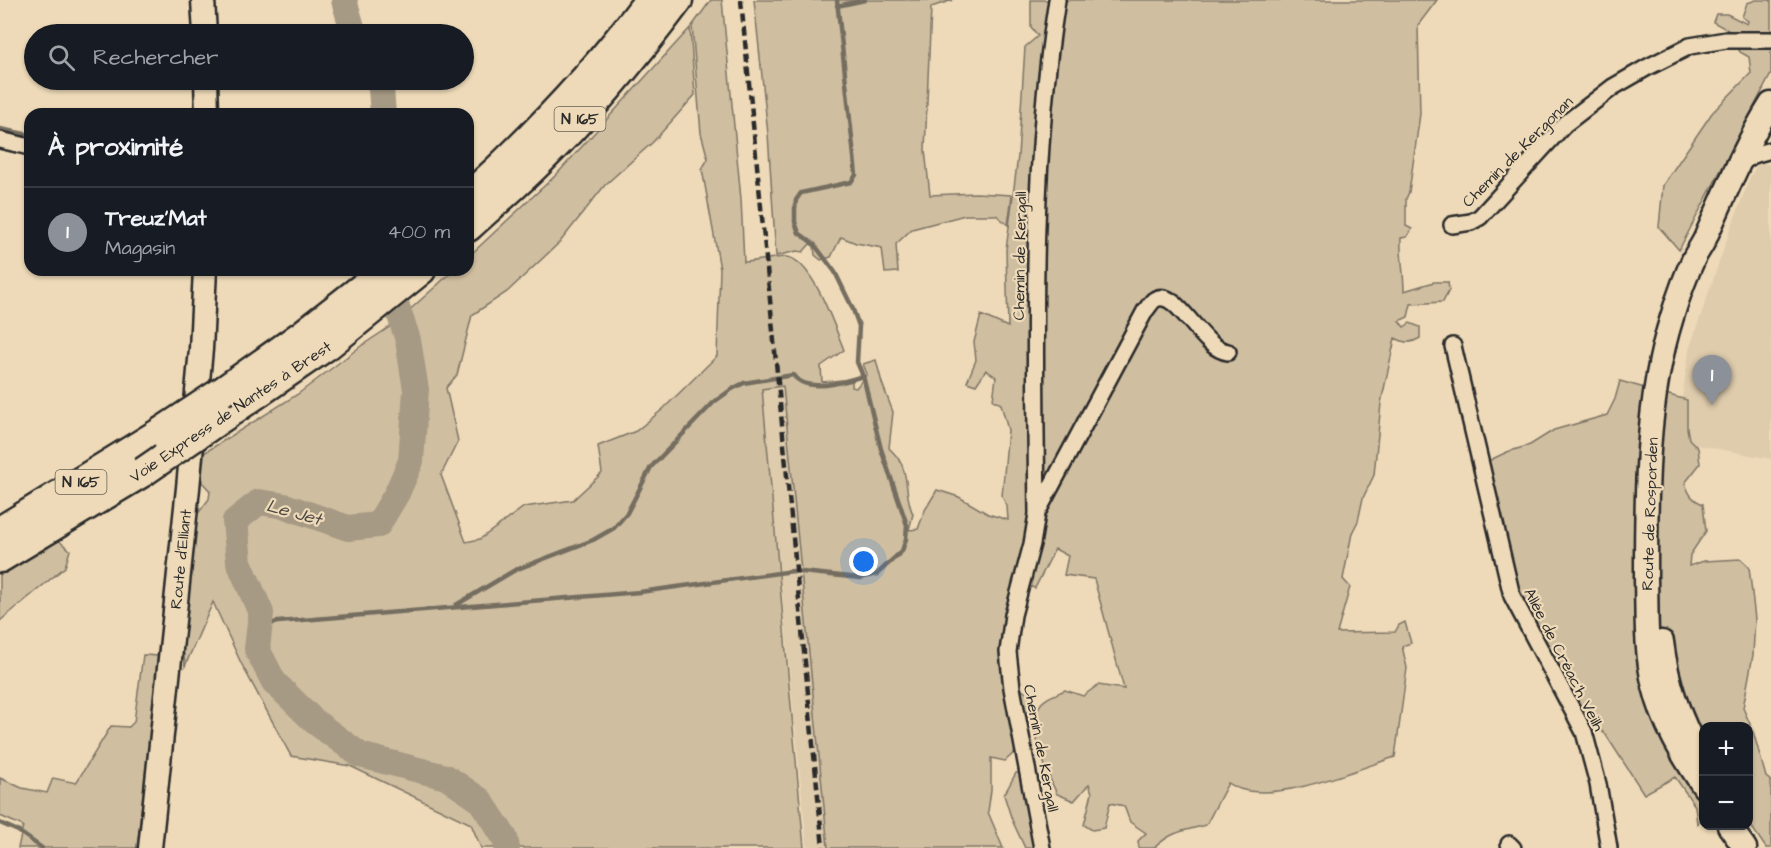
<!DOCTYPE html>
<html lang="fr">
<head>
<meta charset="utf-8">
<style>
  :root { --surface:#171b24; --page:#242831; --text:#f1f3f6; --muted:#9ea1a6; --line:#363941; --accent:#8c9099 }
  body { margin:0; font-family:"Architects Daughter",sans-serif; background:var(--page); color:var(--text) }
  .controls { position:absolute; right:18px; bottom:18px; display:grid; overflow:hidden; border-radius:12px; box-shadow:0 2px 4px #0004 }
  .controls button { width:54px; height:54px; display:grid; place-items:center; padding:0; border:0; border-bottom:2px solid var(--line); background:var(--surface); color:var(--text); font:30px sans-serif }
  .you { position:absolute; left:864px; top:562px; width:21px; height:21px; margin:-15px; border:4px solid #fff; border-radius:50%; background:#1a73e8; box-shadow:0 0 0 9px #1a73e833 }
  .badge { display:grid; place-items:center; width:39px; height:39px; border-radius:50%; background:var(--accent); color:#fff; font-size:20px; font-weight:700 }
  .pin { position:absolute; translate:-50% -50px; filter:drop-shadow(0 2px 3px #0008) }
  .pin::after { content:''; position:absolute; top:32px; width:21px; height:18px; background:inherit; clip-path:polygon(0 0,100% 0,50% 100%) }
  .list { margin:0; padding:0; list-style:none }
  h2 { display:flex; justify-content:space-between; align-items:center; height:78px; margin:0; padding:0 24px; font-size:26px }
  h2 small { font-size:20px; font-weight:400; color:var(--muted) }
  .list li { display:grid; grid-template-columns:39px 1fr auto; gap:18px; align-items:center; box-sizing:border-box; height:90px; padding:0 24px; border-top:2px solid var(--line) }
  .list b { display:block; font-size:22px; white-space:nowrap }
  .list p { margin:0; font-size:20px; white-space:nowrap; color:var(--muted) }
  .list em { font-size:20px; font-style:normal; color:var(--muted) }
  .icon { flex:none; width:33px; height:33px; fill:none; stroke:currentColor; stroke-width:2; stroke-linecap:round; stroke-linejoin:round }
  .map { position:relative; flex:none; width:1771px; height:848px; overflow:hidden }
  .search { position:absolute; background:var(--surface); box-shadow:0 2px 4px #0004; left:24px; top:24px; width:450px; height:66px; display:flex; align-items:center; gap:15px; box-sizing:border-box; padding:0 21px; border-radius:33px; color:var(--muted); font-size:22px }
  .panel { position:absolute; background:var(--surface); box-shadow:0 2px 4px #0004; left:24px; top:108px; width:450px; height:168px; border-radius:18px }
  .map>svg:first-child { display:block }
  .built { fill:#dfccad }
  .green { fill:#cfbea0; stroke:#7d7466; stroke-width:1.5 }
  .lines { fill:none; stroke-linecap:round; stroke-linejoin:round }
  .stream { stroke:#756e60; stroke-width:4.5 }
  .river { stroke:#a79a84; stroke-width:26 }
  .street-casing { stroke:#2b2b2b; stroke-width:20 }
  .secondary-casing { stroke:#2b2b2b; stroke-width:27 }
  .highway-casing { stroke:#2b2b2b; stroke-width:33 }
  .street { stroke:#eedab8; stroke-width:15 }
  .secondary { stroke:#eedab8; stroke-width:22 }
  .highway { stroke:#eedab8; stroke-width:28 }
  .rail { stroke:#2b2b2b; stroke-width:4.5; stroke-dasharray:9 4.5; stroke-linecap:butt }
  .highway-bridge-casing { stroke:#2b2b2b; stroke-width:33; stroke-linecap:butt }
  .highway-bridge { stroke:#eedab8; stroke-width:28 }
  .labels { text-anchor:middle; stroke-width:4.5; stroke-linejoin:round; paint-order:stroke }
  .shield { fill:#eedab8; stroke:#666055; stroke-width:1.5 }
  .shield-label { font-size:15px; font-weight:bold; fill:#2b2b2b }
  .street-label { font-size:16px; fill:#2b2b2b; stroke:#eedab8 }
  .water-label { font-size:18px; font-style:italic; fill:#4a4741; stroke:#eedab8 }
</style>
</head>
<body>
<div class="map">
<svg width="1771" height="848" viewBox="0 0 1771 848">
  <rect width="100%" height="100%" fill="#eedab8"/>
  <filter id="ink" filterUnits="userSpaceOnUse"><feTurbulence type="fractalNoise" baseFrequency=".0167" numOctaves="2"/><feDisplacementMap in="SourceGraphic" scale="12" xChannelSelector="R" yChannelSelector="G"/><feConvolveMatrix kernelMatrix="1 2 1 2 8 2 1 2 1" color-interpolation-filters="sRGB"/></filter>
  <g filter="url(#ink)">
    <path class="built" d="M 1759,162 L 1771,165 L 1771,459 L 1676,441 L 1689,350 L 1727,239 L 1750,177 Z
      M 783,386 L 828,848 L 807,848 L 762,389 Z"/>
    <path class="green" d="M 711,0 L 722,0 L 741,199 L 744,262 C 757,262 772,257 786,257 C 812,258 835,328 844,350 L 821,366 L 822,382 L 852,379 L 852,387 L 856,388 L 867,374 L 863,364 L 876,360 L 882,383 L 893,412 L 889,448 C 893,452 898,457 901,463 C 909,479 905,498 913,514 L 909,530 L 918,529 L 925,510 L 937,490 L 959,497 L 988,514 L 1008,520 L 1007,506 L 1002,496 L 1008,430 L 1001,404 L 993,400 L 996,377 L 986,370 L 976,385 L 967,382 L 976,360 L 974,342 L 981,315 L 1008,327 L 1006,250 L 1018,156 L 1025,47 L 1038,36 L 1031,27 L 1031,0 L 1437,0 L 1418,25 L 1420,114 L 1409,192 L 1406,199 L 1406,226 L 1412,229 L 1407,237 L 1401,238 C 1400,257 1404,273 1404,291 L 1434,282 L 1448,282 L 1449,290 L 1443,302 L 1411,304 L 1408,317 L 1399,321 L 1404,327 L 1410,323 L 1420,327 L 1420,338 C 1410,344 1405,343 1395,338 L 1381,403 L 1374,475 L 1363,498 L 1358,521 L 1352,533 L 1343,579 L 1350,587 L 1337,633 L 1395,632 L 1399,625 L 1405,622 L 1411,643 L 1402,646 L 1407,668 L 1395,757 C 1355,770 1280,802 1240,789 C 1236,788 1232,785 1228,783 L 1206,825 C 1183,831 1172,831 1154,848 L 1139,848 L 1138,841 L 1146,833 L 1130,822 L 1124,806 L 1110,803 L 1104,828 L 1092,830 L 1084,825 L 1092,793 L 1089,784 L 1074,801 L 1057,794 C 1046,772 1039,750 1033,726 C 1038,719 1036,714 1039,707 C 1043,698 1057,694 1065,690 L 1083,696 L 1098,685 L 1124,689 L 1094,579 L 1064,575 L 1068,556 L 1055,549 L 1035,588 L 1017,583 L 1010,681 L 1033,698 L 1034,708 L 1015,752 L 1005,761 L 991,758 L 991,790 L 988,812 L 1003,848 L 828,848 L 783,386 L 762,389 L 804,848 L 481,848 L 471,824 L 350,766 L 291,756 L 241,663 L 213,602 L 185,666 L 181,626 L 196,516 L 209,499 L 210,491 L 196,475 L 204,453 L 298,394 L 361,346 L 394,324 L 454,270 L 468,270 L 468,257 L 556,175 L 690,28 L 695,95 L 653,142 L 605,185 L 560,242 L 507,292 L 472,315 L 457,375 L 446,388 L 458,441 L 441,475 L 466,542 L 480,539 L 524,507 L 573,500 L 602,473 L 598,446 L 636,431 L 663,409 L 717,356 L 720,269 L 702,169 L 708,159 L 701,133 L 692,26 Z
      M 754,0 L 953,0 L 931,7 L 925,150 L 930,195 L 976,193 L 1012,195 L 1008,225 L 996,215 L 965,215 L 912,229 L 896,244 L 898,272 L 885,273 L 882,248 L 856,243 L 841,237 L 831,257 L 821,260 L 815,255 L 814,246 L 810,244 L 803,252 L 797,251 L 776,256 L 768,134 Z
      M 1756,0 L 1771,0 L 1771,74 L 1679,250 L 1659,227 L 1663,185 L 1712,113 L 1751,73 L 1749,57 L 1740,52 L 1728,30 L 1713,22 L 1716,14 L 1727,14 L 1747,24 L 1748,21 L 1742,17 L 1747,3 Z
      M 1620,381 L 1687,400 L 1687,428 L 1689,439 L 1698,448 L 1700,464 L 1685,483 C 1689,494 1691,499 1703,504 L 1706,531 L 1690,555 L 1689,566 L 1704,561 L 1741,559 L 1749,567 L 1755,619 L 1753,655 L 1743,708 L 1753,731 L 1766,777 L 1771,781 L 1771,848 L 1766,848 L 1749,823 L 1748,726 L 1704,726 L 1703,817 L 1697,824 L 1695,806 L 1675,777 L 1644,794 L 1606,735 L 1586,717 L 1519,597 L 1486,462 L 1507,452 L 1530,445 L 1554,430 L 1607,415 L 1615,399 Z
      M 58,540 L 70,550 L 65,567 L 0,621 L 0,573 Z
      M 143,655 L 159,656 L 137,848 L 18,848 L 23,826 L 0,816 L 0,778 L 22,788 L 47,793 L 53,778 L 76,783 L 111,726 L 129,727 L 134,722 Z
      M 1016,773 L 1024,773 L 1036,848 L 1025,848 L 1012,820 L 1004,795 Z"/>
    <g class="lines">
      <path class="stream" d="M 837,6 L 865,0
        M 0,129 L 30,135
        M 456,605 L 515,570 L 593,540 L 614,528 L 627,513 L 651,467 L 714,402 L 732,389 L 744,383 L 793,375 C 807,394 844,382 863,376
        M 259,626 L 278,622 L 640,592 L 793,571 L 860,578 L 877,574 L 902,551 L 906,539 L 907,525 L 881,449 L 863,376 L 857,362 L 859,326 L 852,307 L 835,272 L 814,244 L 799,233 L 795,222 L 795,209 L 796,200 L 801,193 L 851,182 L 856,175 L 837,0
        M 0,823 L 18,831 L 42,848"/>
      <path class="river" d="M 344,0 L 354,34
        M 378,80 L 381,89 L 383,114
        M 387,276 L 408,340 L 416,390 L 411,461 L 397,493 L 378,525 L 348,528 L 285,506 L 259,502 L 235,521 L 239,562 L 261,613 L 257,649 L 274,682 L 314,721 L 360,755 L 446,777 L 480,800 L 505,838 L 507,848"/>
      <g class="street-casing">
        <path id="street" d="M 0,140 L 30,147
          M 1740,164 L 1753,155 L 1771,150
          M 1452,225 L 1471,222 L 1480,217 L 1565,124 L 1613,87 L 1646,68 L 1690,46 L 1726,40 L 1771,40
          M 1453,346 L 1512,596 L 1584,732 L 1598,784 L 1609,848
          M 1038,511 L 1145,311 C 1148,308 1151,302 1154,300 C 1177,285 1200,349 1228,352
          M 1509,844 L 1513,848
          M 1042,848 L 1012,688 L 1008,652 L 1013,615 L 1032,544 L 1037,514 C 1035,342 1030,170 1057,0"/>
      </g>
      <g class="secondary-casing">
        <path id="secondary" d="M 203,0 L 205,34
          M 206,80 L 207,114
          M 1662,642 C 1667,683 1680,721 1701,757
          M 1704,787 C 1682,755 1663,724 1654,686 C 1645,651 1647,614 1646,578 C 1646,494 1646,399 1672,317 C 1678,297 1685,277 1694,258 C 1698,250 1704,243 1707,234 C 1727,190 1745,145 1771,104
          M 1729,826 L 1745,848
          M 150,848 L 188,488 L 201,349 L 205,270"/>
      </g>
      <g class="highway-casing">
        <path id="highway" d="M 468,197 C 534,137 596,72 649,0
          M 468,227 C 492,205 517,184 540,161 C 590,112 636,56 678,0
          M 226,389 L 302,335 L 385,270
          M 223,417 L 328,345 L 421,270
          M 0,531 L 161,432
          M 0,558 L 143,472"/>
      </g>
      <use href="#street" class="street"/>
      <use href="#secondary" class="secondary"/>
      <use href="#highway" class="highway"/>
      <path class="rail" d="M 741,0 L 823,848"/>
      <g class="highway-bridge-casing">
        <path id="highway-bridge" d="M 161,432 L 226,389
          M 143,472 L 223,417"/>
      </g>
      <use href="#highway-bridge" class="highway-bridge"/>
    </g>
  </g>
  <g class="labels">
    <g class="shield">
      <rect x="554.5" y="107" width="51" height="24" rx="4.5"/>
      <rect x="55.5" y="470" width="51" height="24" rx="4.5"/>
    </g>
    <g class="shield-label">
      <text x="580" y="124">N 165</text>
      <text x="81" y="487">N 165</text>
    </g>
    <g class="street-label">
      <text transform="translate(1517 151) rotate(-45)" y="6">Chemin de Kergonan</text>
      <text transform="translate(1019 256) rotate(-89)" y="6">Chemin de Kergall</text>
      <text transform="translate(230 411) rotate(-34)" y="6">Voie Express de Nantes à Brest</text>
      <text transform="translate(1649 514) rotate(-88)" y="6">Route de Rosporden</text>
      <text transform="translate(180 559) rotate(-84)" y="6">Route d'Elliant</text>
      <text transform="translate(1565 659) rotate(63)" y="6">Allée de Créac'h Veilh</text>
      <text transform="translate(1042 748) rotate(79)" y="6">Chemin de Kergall</text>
    </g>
    <g class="water-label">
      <text transform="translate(294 512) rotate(15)" y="6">Le Jet</text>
    </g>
  </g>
</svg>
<div class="controls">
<button>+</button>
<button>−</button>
</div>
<div class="you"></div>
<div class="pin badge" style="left:1712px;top:405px">1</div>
<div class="search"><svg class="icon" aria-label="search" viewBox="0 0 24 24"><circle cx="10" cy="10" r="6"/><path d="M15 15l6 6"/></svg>Rechercher</div>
<section class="panel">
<h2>À proximité<small></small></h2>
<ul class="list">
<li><span class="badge">1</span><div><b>Treuz’Mat</b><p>Magasin</p></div><em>400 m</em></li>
</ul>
</section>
</div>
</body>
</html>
